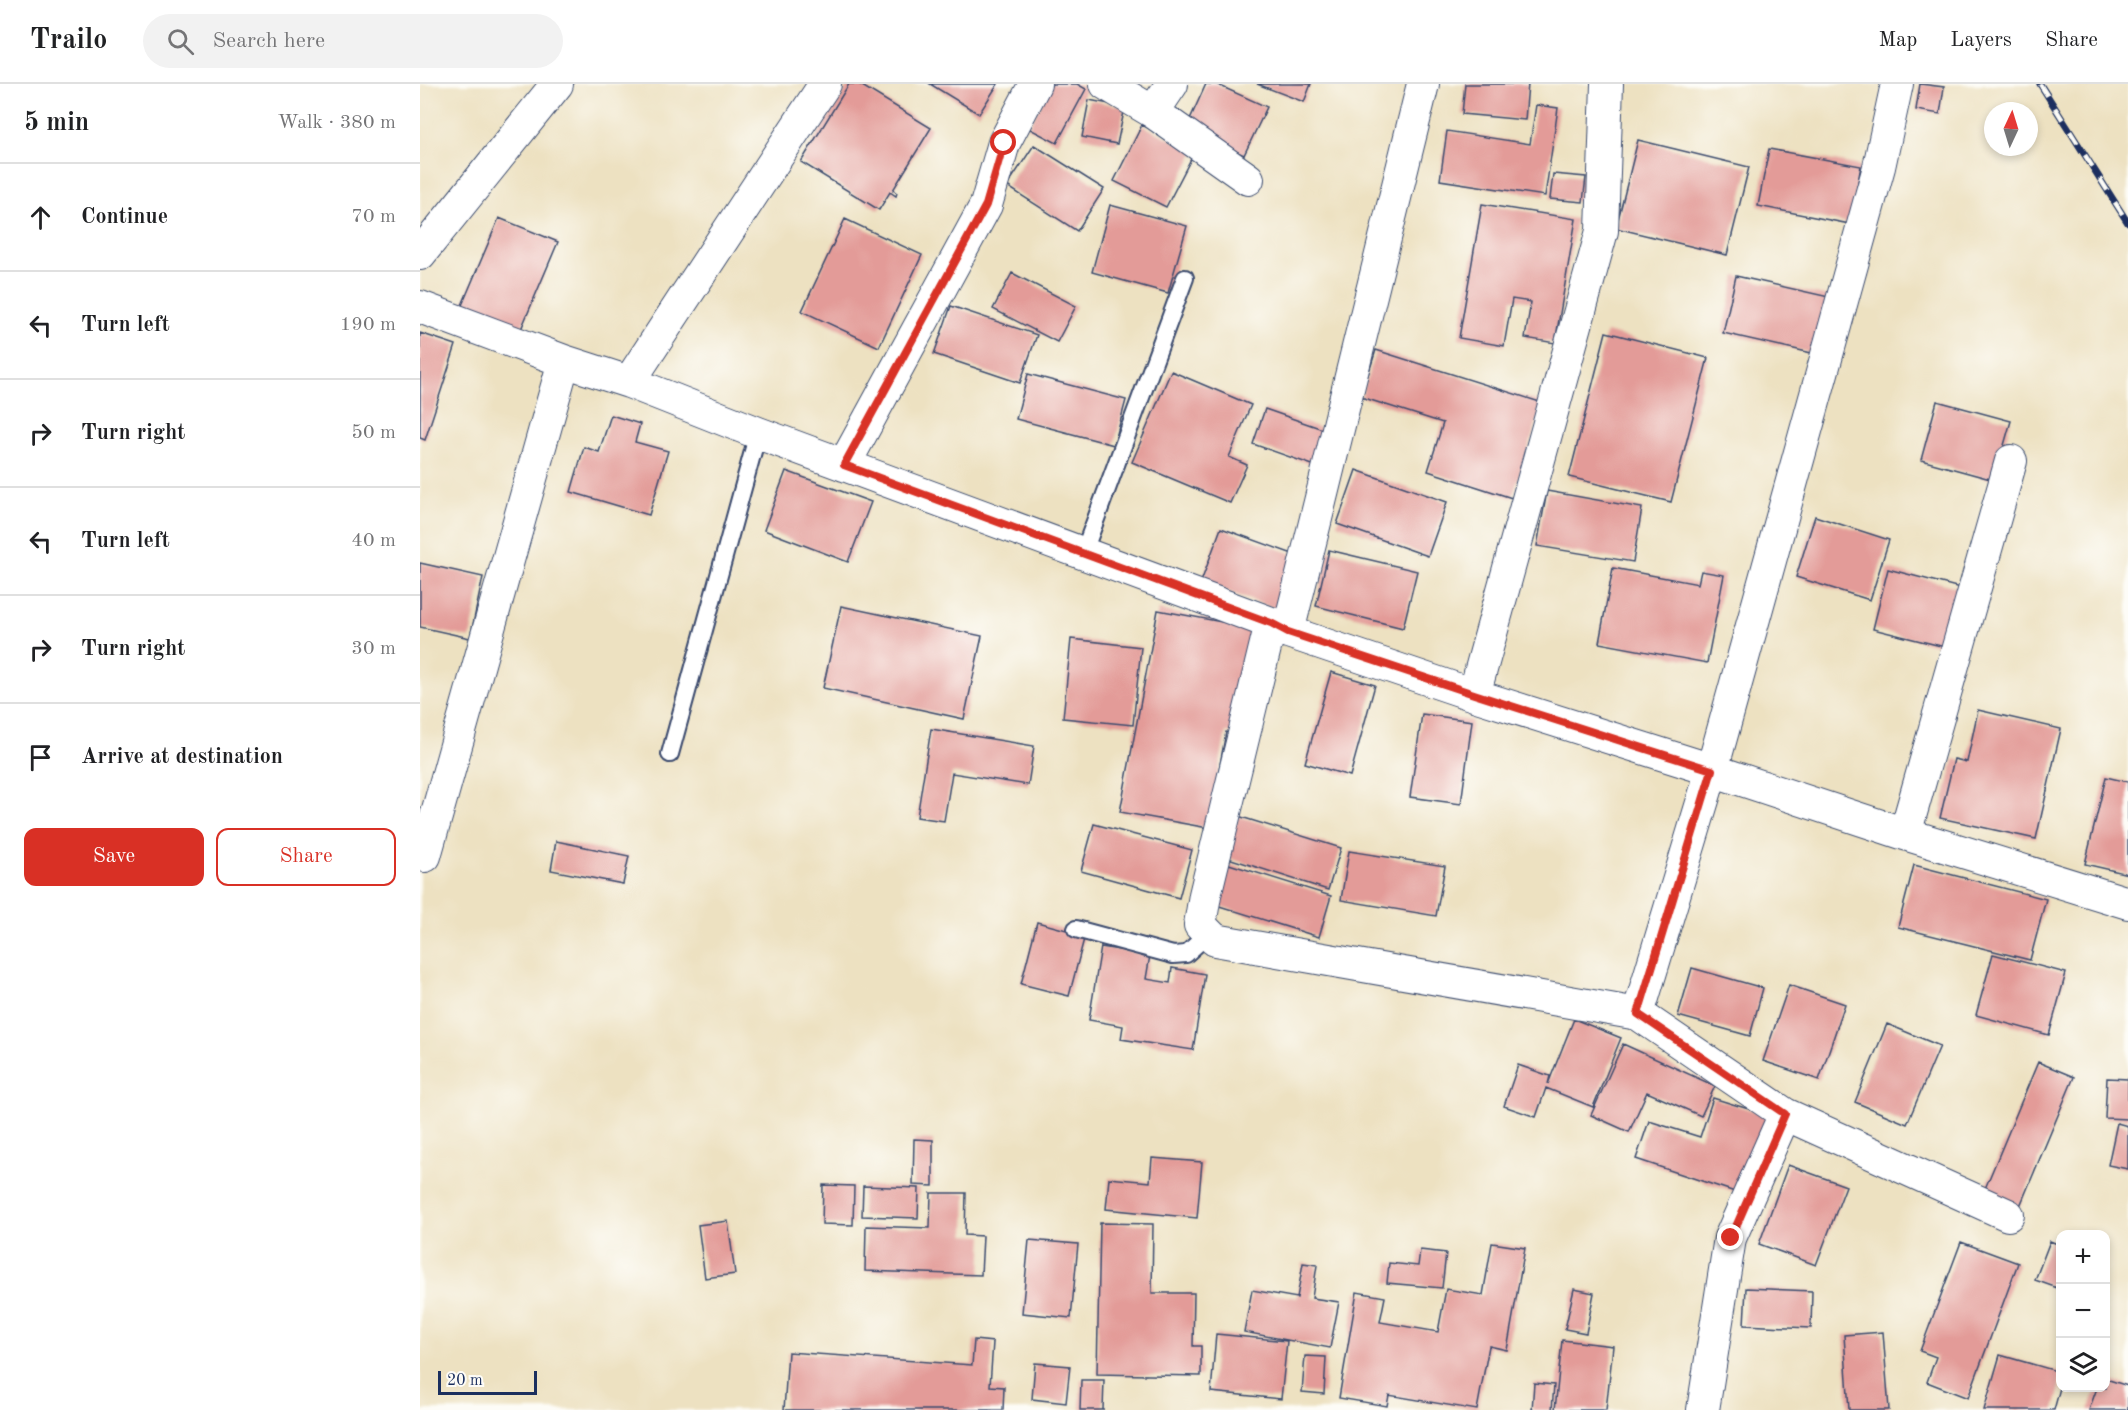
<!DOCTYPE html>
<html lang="en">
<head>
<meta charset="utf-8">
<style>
  :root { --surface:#fff; --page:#f2f2f2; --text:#202124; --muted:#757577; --line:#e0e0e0; --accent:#d93025 }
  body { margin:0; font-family:"Old Standard TT",serif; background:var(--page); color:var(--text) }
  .controls { position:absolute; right:18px; bottom:18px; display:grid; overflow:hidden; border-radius:12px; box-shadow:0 3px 9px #0003 }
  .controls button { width:54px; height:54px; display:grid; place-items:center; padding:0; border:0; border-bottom:2px solid var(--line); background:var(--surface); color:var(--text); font:30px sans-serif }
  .compass { position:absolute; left:1564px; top:18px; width:54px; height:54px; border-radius:50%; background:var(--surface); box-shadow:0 3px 9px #0003; rotate:4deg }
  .scale { position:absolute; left:18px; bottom:15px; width:99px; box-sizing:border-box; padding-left:6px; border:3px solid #1b2f5e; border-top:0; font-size:16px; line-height:21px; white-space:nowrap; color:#1b2f5e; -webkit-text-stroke:4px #fdfcf7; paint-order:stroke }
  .stop { position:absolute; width:18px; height:18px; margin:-14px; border:4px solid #d93025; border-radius:50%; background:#fff }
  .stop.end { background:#d93025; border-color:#fff; box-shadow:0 2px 6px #0008 }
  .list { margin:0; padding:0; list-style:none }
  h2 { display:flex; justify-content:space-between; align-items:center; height:78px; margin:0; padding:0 24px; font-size:26px }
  h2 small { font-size:20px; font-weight:400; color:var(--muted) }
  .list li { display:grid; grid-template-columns:39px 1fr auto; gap:18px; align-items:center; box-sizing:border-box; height:108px; padding:0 24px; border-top:2px solid var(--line) }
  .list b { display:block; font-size:22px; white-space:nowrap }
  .list em { font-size:20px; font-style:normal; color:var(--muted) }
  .actions { display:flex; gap:12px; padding:18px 24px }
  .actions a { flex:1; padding:14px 0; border:2px solid var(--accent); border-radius:12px; text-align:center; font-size:21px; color:var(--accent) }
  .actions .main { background:var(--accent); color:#fff }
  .icon { flex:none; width:33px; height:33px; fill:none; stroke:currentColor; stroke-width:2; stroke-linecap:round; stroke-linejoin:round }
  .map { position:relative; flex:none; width:1708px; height:1326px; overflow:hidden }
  header { display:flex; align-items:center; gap:36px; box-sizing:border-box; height:84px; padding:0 30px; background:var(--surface); border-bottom:2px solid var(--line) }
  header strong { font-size:28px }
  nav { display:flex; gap:33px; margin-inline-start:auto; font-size:21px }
  .search { width:420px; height:54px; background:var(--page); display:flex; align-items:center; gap:15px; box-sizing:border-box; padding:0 21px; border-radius:33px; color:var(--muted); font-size:22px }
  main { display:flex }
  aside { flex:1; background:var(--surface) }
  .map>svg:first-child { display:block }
  .building { fill:#e39b98 }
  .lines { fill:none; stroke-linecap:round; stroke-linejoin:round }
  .lane-casing { stroke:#3a4a6d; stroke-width:20 }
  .street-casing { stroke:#3a4a6d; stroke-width:34 }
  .lane { stroke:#fff; stroke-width:16 }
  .street { stroke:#fff; stroke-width:32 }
  .rail-casing { stroke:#1b2f5e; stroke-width:7 }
  .rail { stroke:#fdfcf7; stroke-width:4.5; stroke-dasharray:14; stroke-linecap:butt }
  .route { stroke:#d93025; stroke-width:8 }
</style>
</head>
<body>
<header>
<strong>Trailo</strong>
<div class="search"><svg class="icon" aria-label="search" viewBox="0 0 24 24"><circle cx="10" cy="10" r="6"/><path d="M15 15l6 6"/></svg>Search here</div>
<nav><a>Map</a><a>Layers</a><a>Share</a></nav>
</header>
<main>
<aside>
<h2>5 min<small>Walk · 380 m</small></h2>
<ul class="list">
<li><svg class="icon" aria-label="ahead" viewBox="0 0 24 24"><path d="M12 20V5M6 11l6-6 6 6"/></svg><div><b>Continue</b></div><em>70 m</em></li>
<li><svg class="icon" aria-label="left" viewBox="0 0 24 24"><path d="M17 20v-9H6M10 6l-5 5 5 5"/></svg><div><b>Turn left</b></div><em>190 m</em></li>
<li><svg class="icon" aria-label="right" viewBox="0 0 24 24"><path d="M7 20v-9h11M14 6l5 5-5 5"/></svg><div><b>Turn right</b></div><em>50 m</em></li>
<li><svg class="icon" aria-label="left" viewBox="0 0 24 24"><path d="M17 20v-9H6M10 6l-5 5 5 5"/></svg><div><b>Turn left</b></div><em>40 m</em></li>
<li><svg class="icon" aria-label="right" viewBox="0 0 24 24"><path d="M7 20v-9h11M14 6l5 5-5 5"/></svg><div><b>Turn right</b></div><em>30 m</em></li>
<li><svg class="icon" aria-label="arrive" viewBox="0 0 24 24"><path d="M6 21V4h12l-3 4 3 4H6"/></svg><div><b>Arrive at destination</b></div></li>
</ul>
<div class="actions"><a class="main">Save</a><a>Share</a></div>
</aside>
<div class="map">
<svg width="1708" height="1326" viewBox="0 0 1708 1326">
  <rect width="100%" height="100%" fill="#fdfcf7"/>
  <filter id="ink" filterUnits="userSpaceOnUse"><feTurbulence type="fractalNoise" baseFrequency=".0167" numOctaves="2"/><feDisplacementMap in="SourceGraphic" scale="12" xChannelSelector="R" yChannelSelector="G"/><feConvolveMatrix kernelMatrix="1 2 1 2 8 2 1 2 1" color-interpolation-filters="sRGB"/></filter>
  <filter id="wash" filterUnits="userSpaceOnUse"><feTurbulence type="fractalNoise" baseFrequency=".008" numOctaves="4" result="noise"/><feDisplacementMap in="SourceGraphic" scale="24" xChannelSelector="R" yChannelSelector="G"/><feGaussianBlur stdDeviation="1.35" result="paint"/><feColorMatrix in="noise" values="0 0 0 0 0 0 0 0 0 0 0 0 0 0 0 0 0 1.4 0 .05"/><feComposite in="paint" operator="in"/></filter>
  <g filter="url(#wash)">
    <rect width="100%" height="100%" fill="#ede1c1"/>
    <g id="blocks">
      <path class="building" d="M 429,0 L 439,0 L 511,44 L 473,106 L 477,109 L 476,112 L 470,108 L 459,126 L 381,78 Z
        M 510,0 L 578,0 L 559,30 Z
        M 632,0 L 657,0 L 666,5 L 637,59 L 608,44 Z
        M 786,0 L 796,0 L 847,23 L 824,71 L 766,44 Z
        M 837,0 L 891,0 L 884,18 Z
        M 1045,0 L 1108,0 L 1105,36 L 1042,30 Z
        M 1500,0 L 1524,3 L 1520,30 L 1496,26 Z
        M 669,16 L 705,23 L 697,60 L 662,53 Z
        M 1116,21 L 1138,24 L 1125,112 L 1020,96 L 1027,47 L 1110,60 Z
        M 722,41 L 775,67 L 746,123 L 694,97 Z
        M 1218,56 L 1329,83 L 1307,171 L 1196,144 Z
        M 614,61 L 684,105 L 657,147 L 587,102 Z
        M 1349,65 L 1441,82 L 1430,140 L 1338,122 Z
        M 1133,90 L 1166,93 L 1163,118 L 1130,115 Z
        M 1062,120 L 1156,135 L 1135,259 L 1105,254 L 1111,218 L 1092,215 L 1084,262 L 1039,254 Z
        M 690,121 L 767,142 L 748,209 L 672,188 Z
        M 79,134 L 138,158 L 96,257 L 37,233 Z
        M 425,135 L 502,171 L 459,263 L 382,227 Z
        M 592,189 L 656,222 L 637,258 L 573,225 Z
        M 1316,192 L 1409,213 L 1396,270 L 1303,249 Z
        M 531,222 L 617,251 L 600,299 L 514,270 Z
        M 1186,248 L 1288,274 L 1251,418 L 1149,393 Z
        M 0,249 L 36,261 L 5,356 L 0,354 Z
        M 956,266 L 1123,319 L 1092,414 L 1008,387 L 1023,339 L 941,313 Z
        M 751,287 L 831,321 L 809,373 L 827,381 L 810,419 L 712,378 Z
        M 608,290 L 706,316 L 694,361 L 596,335 Z
        M 1517,317 L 1591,337 L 1574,396 L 1501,376 Z
        M 845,325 L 914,349 L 901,384 L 833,360 Z
        M 191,331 L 220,340 L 215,358 L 248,367 L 229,431 L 151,408 L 164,363 L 179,368 Z
        M 936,386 L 1027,418 L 1008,472 L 917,440 Z
        M 366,387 L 451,418 L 428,478 L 344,446 Z
        M 1127,407 L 1222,424 L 1213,478 L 1117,462 Z
        M 1395,432 L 1469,456 L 1450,516 L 1376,493 Z
        M 801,444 L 881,473 L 861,527 L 781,498 Z
        M 909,466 L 997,487 L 983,544 L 896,522 Z
        M 0,479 L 63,493 L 50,554 L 0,543 Z
        M 1193,484 L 1278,500 L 1281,487 L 1304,491 L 1287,579 L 1179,559 Z
        M 1468,485 L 1548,506 L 1533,565 L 1453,545 Z
        M 421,522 L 562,552 L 544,635 L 403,604 Z
        M 738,526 L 834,544 L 814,649 L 806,648 L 798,691 L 794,745 L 700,728 Z
        M 651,555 L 721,563 L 713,641 L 643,634 Z
        M 911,588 L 955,601 L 930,692 L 885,679 Z
        M 1558,626 L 1641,645 L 1616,755 L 1520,734 L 1534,675 L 1547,678 Z
        M 1002,630 L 1052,637 L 1041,720 L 990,713 Z
        M 511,645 L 614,662 L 608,701 L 532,689 L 524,737 L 497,733 Z
        M 1686,693 L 1708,698 L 1708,790 L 1665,780 Z
        M 818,732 L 921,764 L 908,806 L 805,773 Z
        M 674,740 L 772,766 L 759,814 L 661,787 Z
        M 136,757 L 209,772 L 203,800 L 131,786 Z
        M 929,767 L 1025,782 L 1016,832 L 921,816 Z
        M 809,780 L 911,812 L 899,853 L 796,821 Z
        M 1494,781 L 1626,815 L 1610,876 L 1478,843 Z
        M 617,838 L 665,851 L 649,912 L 601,900 Z
        M 681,863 L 730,871 L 726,895 L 750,899 L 752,884 L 785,890 L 773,966 L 701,955 L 703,942 L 669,936 Z
        M 1573,870 L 1646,889 L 1629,951 L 1556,931 Z
        M 1272,884 L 1343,904 L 1330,952 L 1258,932 Z
        M 1369,901 L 1425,920 L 1399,996 L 1343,977 Z
        M 1154,935 L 1201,954 L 1173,1023 L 1126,1004 L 1116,1033 L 1084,1022 L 1098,981 L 1130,992 L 1128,1000 Z
        M 1467,940 L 1520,962 L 1487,1040 L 1435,1018 Z
        M 1203,960 L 1295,1002 L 1281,1032 L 1227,1008 L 1209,1048 L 1171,1031 Z
        M 1618,978 L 1654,993 L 1600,1122 L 1564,1107 Z
        M 1687,994 L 1708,995 L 1708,1035 L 1685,1034 Z
        M 1293,1014 L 1351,1032 L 1324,1111 L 1216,1075 L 1229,1037 L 1280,1053 Z
        M 1697,1039 L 1708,1042 L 1708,1085 L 1688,1081 Z
        M 494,1055 L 513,1056 L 513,1102 L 493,1101 Z
        M 732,1074 L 782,1078 L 777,1134 L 686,1125 L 689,1094 L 730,1098 Z
        M 1368,1081 L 1426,1102 L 1396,1181 L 1339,1160 Z
        M 403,1101 L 434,1102 L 433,1141 L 402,1140 Z
        M 443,1102 L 499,1104 L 498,1134 L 442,1132 Z
        M 511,1109 L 546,1109 L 545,1151 L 563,1152 L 561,1191 L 445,1187 L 446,1142 L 510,1144 Z
        M 308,1137 L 315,1190 L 285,1194 L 278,1141 Z
        M 680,1139 L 733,1140 L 732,1209 L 774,1209 L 773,1262 L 781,1262 L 781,1292 L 677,1290 Z
        M 609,1156 L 658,1160 L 651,1234 L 602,1229 Z
        M 1630,1157 L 1640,1161 L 1640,1205 L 1615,1196 Z
        M 1541,1158 L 1598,1179 L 1548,1314 L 1507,1298 L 1516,1273 L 1500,1267 Z
        M 1072,1159 L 1105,1164 L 1087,1266 L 1069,1262 L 1057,1326 L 969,1311 L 967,1322 L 919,1314 L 937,1208 L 965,1213 L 960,1238 L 1018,1248 L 1026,1205 L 1063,1211 Z
        M 1000,1166 L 1026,1169 L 1022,1204 L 967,1199 L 969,1179 L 998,1182 Z
        M 883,1179 L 897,1181 L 892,1214 L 919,1218 L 910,1264 L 824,1248 L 832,1206 L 877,1214 Z
        M 1326,1204 L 1392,1207 L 1391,1244 L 1324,1241 Z
        M 1154,1205 L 1174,1209 L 1166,1249 L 1145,1245 Z
        M 1463,1248 L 1469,1326 L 1429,1326 L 1424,1251 Z
        M 796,1250 L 867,1257 L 861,1315 L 791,1308 Z
        M 554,1256 L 573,1258 L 570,1302 L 584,1303 L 583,1326 L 364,1326 L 368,1268 L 552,1281 Z
        M 1142,1256 L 1193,1262 L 1186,1326 L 1135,1326 Z
        M 1580,1271 L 1640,1288 L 1640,1304 L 1634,1326 L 1564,1326 Z
        M 885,1272 L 906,1273 L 904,1310 L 882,1308 Z
        M 615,1279 L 650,1282 L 646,1319 L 612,1315 Z
        M 1686,1295 L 1708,1302 L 1708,1326 L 1669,1326 L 1677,1304 L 1686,1304 Z
        M 661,1296 L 684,1296 L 683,1326 L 660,1326 Z
        M 1114,1299 L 1134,1301 L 1132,1326 L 1112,1326 Z"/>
    </g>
  </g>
  <g filter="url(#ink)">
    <use href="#blocks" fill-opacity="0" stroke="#3a4a6d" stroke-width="1.5"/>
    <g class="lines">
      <g class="lane-casing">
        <path id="lane" d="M 663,470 L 765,194
          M 250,670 L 338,349
          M 656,845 L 753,871 L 766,870 L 788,850"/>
      </g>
      <g class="street-casing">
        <path id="street" d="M 686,0 L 733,28 L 828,95
          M 1477,0 L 1459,83 L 1292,686 L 1485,750 L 1708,819
          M 733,28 L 752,0
          M 0,170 L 137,0
          M 0,223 L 144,277 L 209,298 L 338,349 L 851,539 L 868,548 L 1054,611 L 1292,686 L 1218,930
          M 209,298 L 405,0
          M 424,381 L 566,121 L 584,59 L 615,0
          M 851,539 L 785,811 L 780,841 L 795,856 L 1218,930 L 1365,1030 L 1310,1154 L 1283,1326
          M 868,548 L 1003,0
          M 1054,611 L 1182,147 L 1187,0
          M 1485,750 L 1591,377
          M 5,772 L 144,277
          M 1365,1030 L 1588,1131"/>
      </g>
      <use href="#lane" class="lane"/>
      <use href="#street" class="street"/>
      <g class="rail-casing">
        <path id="rail" d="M 1620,0 L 1708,139"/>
      </g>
      <use href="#rail" class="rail"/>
    </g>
  </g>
  <g class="lines" filter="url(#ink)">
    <path class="route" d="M 584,59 L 566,121 L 424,381 L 851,539 L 868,548 L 1054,610 L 1292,686 L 1218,930 L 1365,1030 L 1311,1154"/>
  </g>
</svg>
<div class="controls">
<button>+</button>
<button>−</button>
<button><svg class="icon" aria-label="layers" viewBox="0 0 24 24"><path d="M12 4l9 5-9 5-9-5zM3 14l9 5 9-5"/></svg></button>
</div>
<svg class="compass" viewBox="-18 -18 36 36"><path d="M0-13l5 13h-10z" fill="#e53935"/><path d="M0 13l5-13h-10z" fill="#757577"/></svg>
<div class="scale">20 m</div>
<div class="stop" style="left:584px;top:59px"></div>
<div class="stop end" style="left:1311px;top:1154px"></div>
</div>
</main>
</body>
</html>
